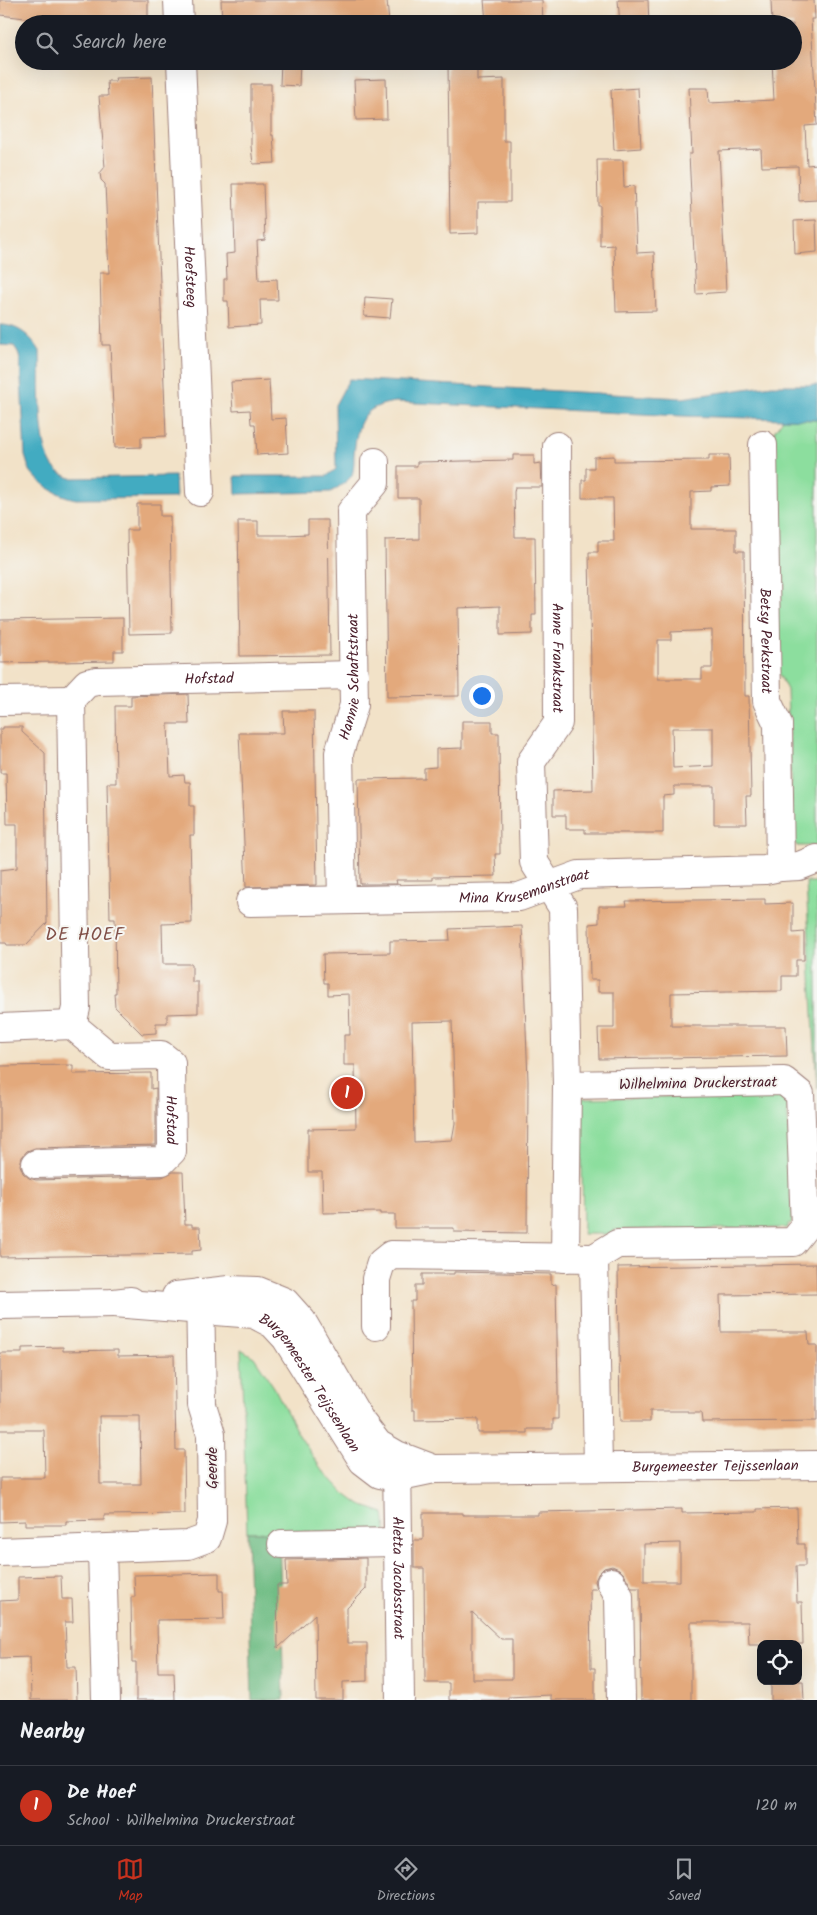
<!DOCTYPE html>
<html lang="en">
<head>
<meta charset="utf-8">
<style>
  :root { --surface:#171b24; --page:#242831; --text:#f1f3f6; --muted:#9ea1a6; --line:#363941; --accent:#c8321e }
  body { margin:0; font-family:Kalam,sans-serif; background:var(--page); color:var(--text) }
  .controls { position:absolute; right:15px; bottom:15px; display:grid; overflow:hidden; border-radius:10px; box-shadow:0 5px 20px #0002 }
  .controls button { width:45px; height:45px; display:grid; place-items:center; padding:0; border:0; border-bottom:1px solid var(--line); background:var(--surface); color:var(--text); font:25px sans-serif }
  .you { position:absolute; left:481px; top:695px; width:18px; height:18px; margin:-12px; border:4px solid #fff; border-radius:50%; background:#1a73e8; box-shadow:0 0 0 8px #1a73e833 }
  .badge { display:grid; place-items:center; width:32px; height:32px; border-radius:50%; background:var(--accent); color:#fff; font-size:16px; font-weight:700 }
  .pin { position:absolute; translate:-50% -50%; border:2px solid #fff; box-shadow:0 1px 5px #0006 }
  .list { margin:0; padding:0; list-style:none }
  h2 { display:flex; justify-content:space-between; align-items:center; height:65px; margin:0; padding:0 20px; font-size:21px }
  h2 small { font-size:16px; font-weight:400; color:var(--muted) }
  .list li { display:grid; grid-template-columns:32px 1fr auto; gap:15px; align-items:center; box-sizing:border-box; height:80px; padding:0 20px; border-top:1px solid var(--line) }
  .list b { display:block; font-size:19px; white-space:nowrap }
  .list p { margin:0; font-size:16px; white-space:nowrap; color:var(--muted) }
  .list em { font-size:16px; font-style:normal; color:var(--muted) }
  .icon { flex:none; width:28px; height:28px; fill:none; stroke:currentColor; stroke-width:2; stroke-linecap:round; stroke-linejoin:round }
  .map { position:relative; flex:none; width:817px; height:1700px; overflow:hidden }
  .search { position:absolute; background:var(--surface); box-shadow:0 5px 20px #0002; left:15px; right:15px; top:15px; height:55px; display:flex; align-items:center; gap:12px; box-sizing:border-box; padding:0 18px; border-radius:28px; color:var(--muted); font-size:19px }
  .sheet { height:145px; background:var(--surface) }
  nav { display:flex; justify-content:space-around; align-items:center; box-sizing:border-box; height:70px; border-top:1px solid var(--line); background:var(--surface); font-size:14px; color:var(--muted) }
  nav a { display:grid; justify-items:center; gap:2px }
  nav .on { color:var(--accent) }
  .map>svg:first-child { display:block }
  .green { fill:#8cde9e; stroke:#6b7e64 }
  .forest { fill:#71bd85; stroke:#5e6e58 }
  .water { fill:#42abc1; stroke:#466576 }
  .building { fill:#e3a97c; fill-rule:evenodd }
  .lines { fill:none; stroke-linecap:round; stroke-linejoin:round }
  .minor-casing { stroke:#9e807a; stroke-width:30 }
  .minor { stroke:#fff; stroke-width:28 }
  .labels { text-anchor:middle; stroke-width:4; stroke-linejoin:round; paint-order:stroke }
  .street-label { font-size:15px; fill:#4a1f2b; stroke:#f6f6f2 }
  .quarter-label { font-size:18px; letter-spacing:1px; fill:#804f47; stroke:#f6f6f2 }
</style>
</head>
<body>
<div class="map">
<svg width="817" height="1700" viewBox="0 0 817 1700">
  <rect width="100%" height="100%" fill="#f6f6f2"/>
  <filter id="ink" filterUnits="userSpaceOnUse"><feTurbulence type="fractalNoise" baseFrequency=".02" numOctaves="2"/><feDisplacementMap in="SourceGraphic" scale="10" xChannelSelector="R" yChannelSelector="G"/><feConvolveMatrix kernelMatrix="1 2 1 2 8 2 1 2 1" color-interpolation-filters="sRGB"/></filter>
  <filter id="wash" filterUnits="userSpaceOnUse"><feTurbulence type="fractalNoise" baseFrequency=".0096" numOctaves="4" result="noise"/><feDisplacementMap in="SourceGraphic" scale="20" xChannelSelector="R" yChannelSelector="G"/><feGaussianBlur stdDeviation="1.12" result="paint"/><feColorMatrix in="noise" values="0 0 0 0 0 0 0 0 0 0 0 0 0 0 0 0 0 1.4 0 .05"/><feComposite in="paint" operator="in"/></filter>
  <g filter="url(#wash)">
    <rect width="100%" height="100%" fill="#f2e2c8"/>
    <path class="green" d="M 783,419 L 817,420 L 817,846 L 797,846 L 793,840 L 787,690 L 778,672 L 771,436 Z
      M 806,882 L 817,882 L 817,1088 L 816,1071 Z
      M 787,1095 L 792,1223 L 788,1224 L 788,1228 L 614,1230 L 614,1234 L 583,1234 L 581,1098 Z
      M 241,1349 L 254,1357 L 274,1387 L 297,1432 L 320,1467 L 345,1494 L 360,1505 L 384,1513 L 386,1531 L 247,1532 Z"/>
    <path class="forest" d="M 247,1532 L 279,1532 L 284,1700 L 252,1700 Z"/>
    <path class="water" d="M 0,325 C 18,325 31,336 40,351 C 41,379 38,438 50,461 C 54,470 62,474 70,478 L 175,476 L 176,498 L 76,499 C 59,496 42,486 31,472 C 28,468 27,461 25,456 L 20,360 L 18,352 L 14,346 L 0,345 Z
      M 349,379 L 682,398 L 772,385 L 817,385 L 817,420 L 682,416 L 396,402 C 361,406 357,424 354,455 C 354,461 354,470 352,475 C 348,482 338,487 331,492 L 236,494 L 235,476 L 327,476 L 336,469 L 335,405 Z"/>
    <g id="blocks">
      <path class="building" d="M 0,0 L 148,0 L 148,23 L 95,24 L 96,22 L 50,21 L 0,15 Z
        M 221,0 L 387,0 L 389,24 L 222,24 Z
        M 484,0 L 542,0 L 543,24 L 515,24 L 515,21 L 486,22 Z
        M 618,0 L 648,0 L 649,24 L 620,24 Z
        M 771,0 L 814,0 L 815,19 L 811,19 L 817,125 L 805,126 L 807,165 L 817,164 L 817,200 L 799,201 L 798,166 L 762,167 L 761,149 L 719,151 L 726,292 L 696,294 L 689,154 L 692,154 L 689,88 L 708,88 L 709,103 L 774,100 L 772,61 L 793,61 L 793,24 L 772,24 Z
        M 281,61 L 300,61 L 299,86 L 280,85 Z
        M 477,62 L 477,80 L 504,79 L 504,141 L 510,141 L 510,202 L 478,202 L 478,233 L 450,234 L 448,63 Z
        M 152,77 L 166,436 L 141,437 L 141,447 L 115,448 L 110,345 L 102,345 L 100,273 L 109,273 L 105,184 L 101,180 L 100,173 L 105,167 L 99,96 L 108,96 L 107,81 L 116,81 L 115,78 Z
        M 386,79 L 387,119 L 356,120 L 354,80 Z
        M 251,84 L 271,84 L 271,135 L 273,135 L 275,163 L 253,164 L 251,146 Z
        M 638,88 L 641,148 L 614,150 L 611,90 Z
        M 597,160 L 623,160 L 624,187 L 634,186 L 637,253 L 654,252 L 656,311 L 616,312 L 614,245 L 600,246 L 600,205 L 598,205 Z
        M 233,184 L 263,184 L 265,240 L 257,241 L 259,280 L 277,279 L 278,300 L 260,300 L 261,325 L 229,327 L 228,301 L 224,301 L 224,279 L 227,279 L 226,254 L 235,253 Z
        M 816,220 L 817,252 L 795,254 L 794,221 Z
        M 365,297 L 392,299 L 390,318 L 364,316 Z
        M 269,380 L 271,419 L 286,418 L 288,453 L 257,455 L 255,424 L 251,424 L 250,410 L 233,411 L 231,382 Z
        M 513,455 L 534,455 L 534,464 L 541,463 L 542,487 L 515,487 L 514,492 L 515,537 L 535,537 L 536,615 L 532,615 L 532,634 L 500,635 L 500,606 L 458,608 L 459,696 L 387,697 L 385,540 L 419,539 L 419,498 L 398,498 L 398,466 L 417,466 L 417,462 L 513,460 Z
        M 709,455 L 729,455 L 730,486 L 711,487 L 711,491 L 691,492 L 691,529 L 736,529 L 736,551 L 744,551 L 745,696 L 749,696 L 751,796 L 746,796 L 747,824 L 714,824 L 714,786 L 674,786 L 674,795 L 663,796 L 663,833 L 585,833 L 585,829 L 566,829 L 566,815 L 553,815 L 553,791 L 593,790 L 589,552 L 598,552 L 598,541 L 614,541 L 613,498 L 582,498 L 582,480 L 586,480 L 586,468 L 594,468 L 594,457 L 614,456 L 614,461 L 709,460 ZM 712,630 L 712,668 L 702,668 L 702,679 L 658,679 L 658,640 L 671,640 L 671,632 ZM 672,728 L 713,728 L 713,766 L 673,768 Z
        M 137,504 L 160,504 L 160,516 L 170,516 L 172,633 L 129,634 L 127,530 L 137,530 Z
        M 308,520 L 328,520 L 330,655 L 240,656 L 238,521 L 258,521 L 258,535 L 286,535 L 308,534 Z
        M 123,618 L 123,651 L 114,651 L 114,661 L 0,663 L 0,620 Z
        M 188,694 L 189,724 L 168,724 L 170,776 L 184,775 L 185,782 L 190,782 L 190,806 L 194,806 L 194,835 L 190,835 L 192,923 L 162,924 L 163,964 L 192,964 L 192,982 L 198,982 L 198,1013 L 167,1014 L 167,1023 L 156,1023 L 156,1033 L 142,1034 L 115,1007 L 114,993 L 116,993 L 115,919 L 110,919 L 107,783 L 116,783 L 115,706 L 131,706 L 131,696 Z
        M 283,711 L 314,711 L 317,885 L 246,887 L 239,733 L 284,733 Z
        M 462,721 L 492,721 L 492,733 L 499,733 L 500,854 L 495,854 L 496,876 L 433,877 L 433,880 L 396,880 L 397,884 L 360,884 L 358,779 L 424,778 L 424,768 L 436,767 L 436,749 L 462,748 Z
        M 3,727 L 22,727 L 22,732 L 45,753 L 47,923 L 26,945 L 7,945 L 6,943 L 0,943 L 0,870 L 17,868 L 17,824 L 7,824 L 6,773 L 0,773 L 0,729 L 3,729 Z
        M 765,899 L 765,904 L 793,903 L 793,933 L 804,932 L 804,960 L 796,960 L 796,976 L 782,976 L 782,991 L 671,993 L 671,1026 L 786,1026 L 787,1056 L 599,1059 L 598,1028 L 614,1028 L 614,992 L 598,992 L 598,980 L 590,980 L 589,924 L 599,923 L 599,906 L 627,906 L 626,901 Z
        M 522,926 L 528,1081 L 527,1233 L 454,1232 L 454,1228 L 395,1228 L 395,1214 L 380,1214 L 380,1212 L 323,1213 L 322,1172 L 308,1172 L 308,1129 L 356,1128 L 355,1065 L 344,1065 L 344,1035 L 350,1035 L 349,994 L 328,995 L 328,983 L 324,983 L 323,954 L 390,953 L 390,941 L 450,940 L 449,929 ZM 452,1021 L 455,1123 L 452,1140 L 414,1142 L 412,1022 Z
        M 73,1065 L 73,1074 L 151,1073 L 151,1089 L 156,1088 L 156,1145 L 35,1148 L 27,1151 L 22,1157 L 20,1165 L 23,1173 L 29,1178 L 36,1180 L 162,1177 L 173,1172 L 183,1172 L 185,1224 L 192,1224 L 192,1227 L 200,1227 L 201,1250 L 192,1251 L 192,1254 L 0,1257 L 0,1066 Z
        M 816,1264 L 817,1294 L 720,1295 L 721,1332 L 808,1332 L 809,1345 L 817,1345 L 817,1421 L 702,1422 L 701,1413 L 688,1413 L 688,1411 L 650,1411 L 650,1422 L 620,1422 L 618,1267 Z
        M 454,1272 L 551,1274 L 551,1285 L 556,1284 L 558,1389 L 558,1419 L 553,1419 L 553,1429 L 527,1429 L 527,1433 L 478,1433 L 478,1419 L 415,1420 L 415,1410 L 412,1410 L 411,1301 L 415,1301 L 415,1285 L 422,1285 L 422,1274 L 454,1274 Z
        M 63,1347 L 63,1351 L 118,1350 L 118,1356 L 174,1355 L 176,1450 L 184,1450 L 185,1514 L 104,1515 L 104,1520 L 66,1521 L 66,1525 L 25,1525 L 25,1521 L 0,1522 L 0,1478 L 45,1478 L 44,1430 L 0,1430 L 0,1353 L 22,1353 L 22,1348 ZM 99,1416 L 140,1416 L 141,1484 L 100,1484 Z
        M 797,1508 L 798,1544 L 805,1544 L 805,1566 L 796,1566 L 797,1602 L 802,1602 L 803,1644 L 749,1644 L 748,1622 L 691,1622 L 691,1700 L 641,1700 L 640,1588 L 632,1588 L 624,1574 L 619,1569 L 612,1566 L 604,1568 L 598,1574 L 595,1581 L 597,1589 L 590,1589 L 591,1668 L 595,1668 L 595,1700 L 551,1700 L 551,1695 L 508,1697 L 508,1700 L 449,1700 L 449,1683 L 425,1683 L 424,1568 L 414,1568 L 414,1540 L 423,1540 L 423,1513 L 463,1513 L 463,1515 L 538,1515 L 538,1512 L 682,1509 L 682,1513 L 757,1512 L 757,1509 ZM 680,1543 L 680,1581 L 644,1581 L 644,1544 ZM 472,1612 L 501,1639 L 512,1639 L 512,1679 L 472,1679 Z
        M 366,1558 L 366,1589 L 347,1608 L 347,1643 L 367,1643 L 367,1681 L 343,1682 L 343,1700 L 316,1700 L 315,1614 L 278,1648 L 277,1585 L 287,1585 L 286,1560 Z
        M 219,1573 L 219,1591 L 223,1591 L 224,1619 L 157,1620 L 158,1672 L 174,1672 L 175,1700 L 136,1700 L 136,1662 L 132,1662 L 131,1597 L 135,1597 L 134,1575 Z
        M 61,1576 L 62,1599 L 72,1599 L 73,1622 L 65,1622 L 67,1667 L 76,1667 L 77,1700 L 31,1700 L 30,1657 L 0,1658 L 0,1601 L 18,1600 L 18,1577 Z
        M 771,1681 L 803,1681 L 804,1700 L 771,1700 Z"/>
    </g>
  </g>
  <g filter="url(#ink)">
    <use href="#blocks" fill-opacity="0" stroke="#9e807a" stroke-width="1"/>
    <g class="lines">
      <g class="minor-casing">
        <g id="minor">
          <path d="M 178,0 L 179,24"/>
          <path id="s1" d="M 181,61 L 200,492"/>
          <path id="s2" d="M 763,445 L 767,701 L 778,724 L 780,867"/>
          <path id="s3" d="M 557,446 L 558,723 L 531,762 L 534,862 L 563,908 L 567,1085 L 565,1258"/>
          <path d="M 0,701 L 71,700"/>
          <path id="s4" d="M 342,900 L 339,753 L 354,705 L 351,512 L 375,483 L 375,462"/>
          <path id="s5" d="M 250,902 L 519,897 L 579,875 L 765,870 L 780,867 L 799,866 L 817,859"/>
          <path id="s6" d="M 72,1025 L 76,1008 L 71,700 L 87,683 L 97,681 L 354,675"/>
          <path id="s7" d="M 0,1028 L 72,1025 L 109,1056 L 161,1055 L 171,1063 L 172,1151 L 162,1161 L 36,1164"/>
          <path d="M 594,1258 L 598,1467"/>
          <path d="M 176,1296 L 229,1290 L 258,1291 L 285,1302 L 302,1321 L 361,1422 L 378,1444 L 397,1455 L 434,1469"/>
          <path id="s8" d="M 114,1303 L 254,1314 L 273,1324 L 286,1338 L 363,1461 L 380,1474 L 396,1477 L 434,1469 L 817,1465"/>
          <path d="M 0,1305 L 114,1303 L 131,1301"/>
          <path d="M 376,1326 L 376,1279 L 381,1263 L 391,1255 L 594,1258 L 617,1244 L 793,1242 L 805,1227 L 800,1094 L 784,1081 L 567,1085"/>
          <path id="s9" d="M 397,1459 L 400,1700"/>
          <path d="M 282,1544 L 397,1542"/>
          <path d="M 102,1549 L 106,1700"/>
          <path d="M 0,1552 L 188,1545 L 207,1538 L 212,1521 L 211,1434 L 202,1405 L 200,1293"/>
          <path d="M 611,1582 L 619,1596 L 621,1700"/>
        </g>
      </g>
      <use href="#minor" class="minor"/>
    </g>
  </g>
  <g class="labels">
    <g class="street-label">
      <text dy="5" stroke="none"><textPath href="#s1" startOffset="216">Hoefsteeg</textPath></text>
      <text dy="5" stroke="none"><textPath href="#s2" startOffset="196">Betsy Perkstraat</textPath></text>
      <text dy="5" stroke="none"><textPath href="#s3" startOffset="212">Anne Frankstraat</textPath></text>
      <text dy="5" stroke="none"><textPath href="#s4" startOffset="225">Hannie Schaftstraat</textPath></text>
      <text dy="5" stroke="none"><textPath href="#s6" startOffset="471">Hofstad</textPath></text>
      <text dy="5" stroke="none"><textPath href="#s5" startOffset="276">Mina Krusemanstraat</textPath></text>
      <text transform="translate(698 1083) rotate(-1)" y="5">Wilhelmina Druckerstraat</text>
      <text dy="5" stroke="none"><textPath href="#s7" startOffset="242">Hofstad</textPath></text>
      <text dy="5" stroke="none"><textPath href="#s8" startOffset="231">Burgemeester Teijssenlaan</textPath></text>
      <text dy="5" stroke="none"><textPath href="#s8" startOffset="684">Burgemeester Teijssenlaan</textPath></text>
      <text transform="translate(212 1468) rotate(-90)" y="5">Geerde</text>
      <text dy="5" stroke="none"><textPath href="#s9" startOffset="119">Aletta Jacobsstraat</textPath></text>
    </g>
    <g class="quarter-label">
      <text x="85" y="940">DE HOEF</text>
    </g>
  </g>
</svg>
<div class="controls">
<button><svg class="icon" aria-label="locate" viewBox="0 0 24 24"><circle cx="12" cy="12" r="6"/><path d="M12 2v4M12 18v4M2 12h4M18 12h4"/></svg></button>
</div>
<div class="you"></div>
<div class="pin badge" style="left:347px;top:1093px">1</div>
<div class="search"><svg class="icon" aria-label="search" viewBox="0 0 24 24"><circle cx="10" cy="10" r="6"/><path d="M15 15l6 6"/></svg>Search here</div>
</div>
<section class="sheet">
<h2>Nearby<small></small></h2>
<ul class="list">
<li><span class="badge">1</span><div><b>De Hoef</b><p>School · Wilhelmina Druckerstraat</p></div><em>120 m</em></li>
</ul>
</section>
<nav>
<a class="on"><svg class="icon" aria-label="map" viewBox="0 0 24 24"><path d="M3 6l6-2 6 2 6-2v14l-6 2-6-2-6 2zM9 4v14M15 6v14"/></svg>Map</a>
<a><svg class="icon" aria-label="directions" viewBox="0 0 24 24"><path d="M12 3l9 9-9 9-9-9zM9 14v-3h6M13 9l2 2-2 2"/></svg>Directions</a>
<a><svg class="icon" aria-label="saved" viewBox="0 0 24 24"><path d="M7 4h10v16l-5-4-5 4z"/></svg>Saved</a>
</nav>
</body>
</html>
